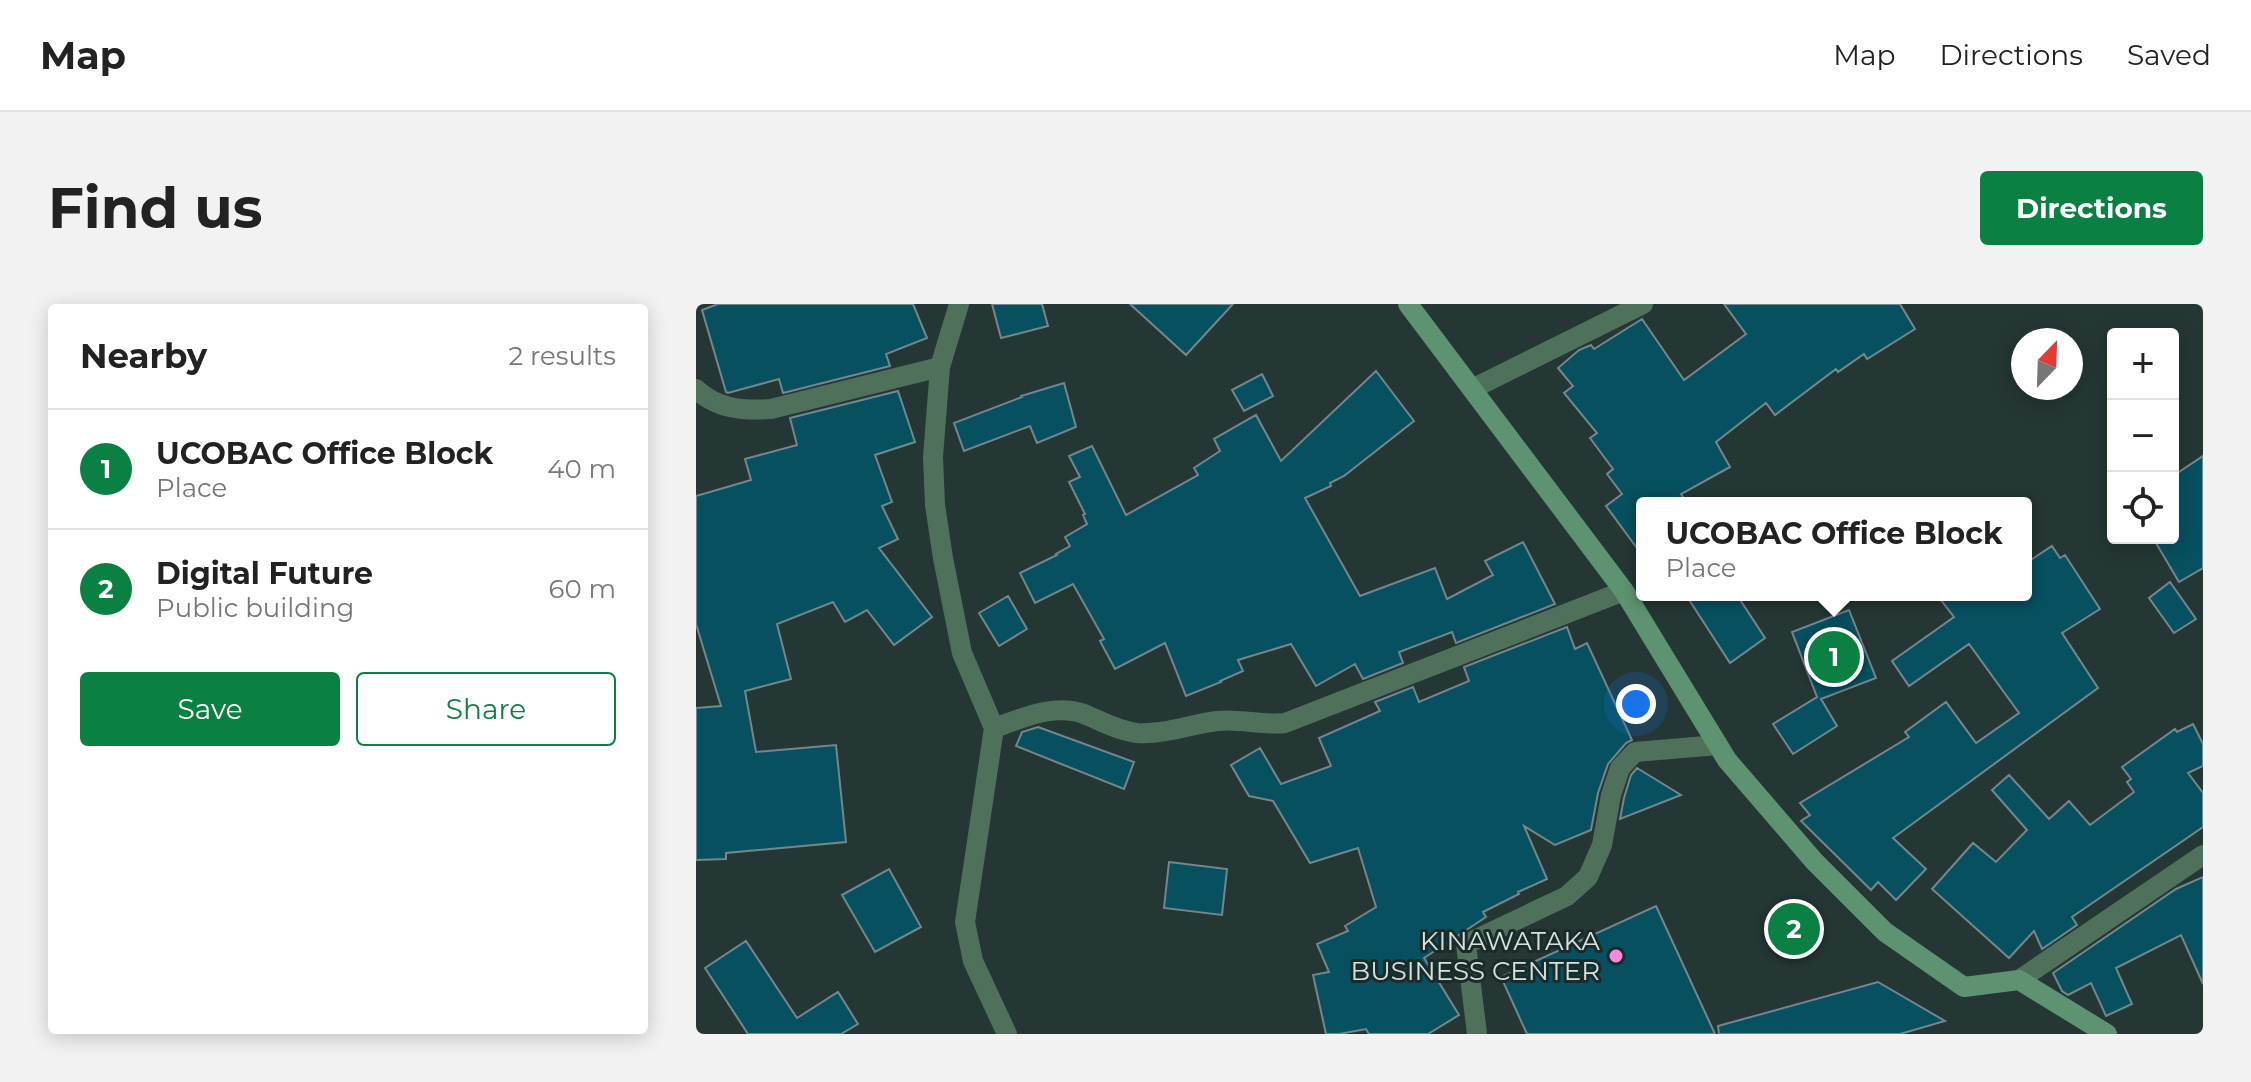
<!DOCTYPE html>
<html lang="en">
<head>
<meta charset="utf-8">
<style>
  :root { --surface:#fff; --page:#f2f2f2; --text:#222; --muted:#767676; --line:#e0e0e0; --accent:#0b8043 }
  body { margin:0; font-family:Montserrat,sans-serif; background:var(--page); color:var(--text) }
  .controls { position:absolute; right:24px; top:24px; display:grid; overflow:hidden; border-radius:8px; box-shadow:0 4px 20px #0003 }
  .controls button { width:72px; height:72px; display:grid; place-items:center; padding:0; border:0; border-bottom:2px solid var(--line); background:var(--surface); color:var(--text); font:40px sans-serif }
  .compass { position:absolute; left:1315px; top:24px; width:72px; height:72px; border-radius:50%; background:var(--surface); box-shadow:0 4px 20px #0003; rotate:23deg }
  .you { position:absolute; left:940px; top:400px; width:28px; height:28px; margin:-20px; border:6px solid #fff; border-radius:50%; background:#1a73e8; box-shadow:0 0 0 12px #1a73e833 }
  .badge { display:grid; place-items:center; width:52px; height:52px; border-radius:50%; background:var(--accent); color:#fff; font-size:26px; font-weight:700 }
  .pin { position:absolute; translate:-50% -50%; border:4px solid #fff; box-shadow:0 2px 8px #0006 }
  .popup { position:absolute; left:940px; top:193px; width:396px; height:104px; box-sizing:border-box; display:grid; place-content:center; border-radius:8px; background:var(--surface); filter:drop-shadow(0 2px 6px #0005); font-size:26px; white-space:nowrap; color:var(--muted) }
  .popup b { font-size:30px; color:var(--text) }
  .popup::after { content:''; position:absolute; left:50%; top:100%; margin-left:-16px; border:16px solid transparent; border-top-color:var(--surface) }
  .list { margin:0; padding:0; list-style:none }
  h2 { display:flex; justify-content:space-between; align-items:center; height:104px; margin:0; padding:0 32px; font-size:34px }
  h2 small { font-size:26px; font-weight:400; color:var(--muted) }
  .list li { display:grid; grid-template-columns:52px 1fr auto; gap:24px; align-items:center; box-sizing:border-box; height:120px; padding:0 32px; border-top:2px solid var(--line) }
  .list b { display:block; font-size:30px; white-space:nowrap }
  .list p { margin:0; font-size:26px; white-space:nowrap; color:var(--muted) }
  .list em { font-size:26px; font-style:normal; color:var(--muted) }
  .actions { display:flex; gap:16px; padding:24px 32px }
  .actions a { flex:1; padding:18px 0; border:2px solid var(--accent); border-radius:8px; text-align:center; font-size:28px; color:var(--accent) }
  .actions .main { background:var(--accent); color:#fff }
  .icon { flex:none; width:44px; height:44px; fill:none; stroke:currentColor; stroke-width:2; stroke-linecap:round; stroke-linejoin:round }
  .map { position:relative; flex:none; width:1507px; height:730px; overflow:hidden; border-radius:8px }
  header { display:flex; align-items:center; gap:48px; box-sizing:border-box; height:112px; padding:0 40px; background:var(--surface); border-bottom:2px solid var(--line) }
  header strong { font-size:38px }
  nav { display:flex; gap:44px; margin-inline-start:auto; font-size:28px }
  .intro { display:flex; align-items:center; justify-content:space-between; box-sizing:border-box; height:192px; padding:0 48px }
  h1 { margin:0; font-size:56px }
  .button { padding:20px 36px; border-radius:8px; background:var(--accent); color:#fff; font-size:28px; font-weight:700 }
  main { display:flex; gap:48px; padding:0 48px }
  aside { flex:1; background:var(--surface); border-radius:8px; box-shadow:0 4px 20px #0003 }
  .map>svg:first-child { display:block }
  .building { fill:#07505f; stroke:#73878d; stroke-width:2 }
  .lines { fill:none; stroke-linecap:round; stroke-linejoin:round }
  .street { stroke:#4f715b; stroke-width:20 }
  .secondary { stroke:#5d9371; stroke-width:20 }
  .poi-dot { fill:#fe85e0; stroke:#1a2c2a; stroke-width:3 }
  .labels { text-anchor:middle; stroke-width:6; stroke-linejoin:round; paint-order:stroke }
  .poi-label { font-size:26px; fill:#d6e2e0; stroke:#1a2c2a; text-anchor:end }
</style>
</head>
<body>
<header>
<strong>Map</strong>
<nav><a>Map</a><a>Directions</a><a>Saved</a></nav>
</header>
<div class="intro"><h1>Find us</h1><a class="button">Directions</a></div>
<main>
<aside>
<h2>Nearby<small>2 results</small></h2>
<ul class="list">
<li><span class="badge">1</span><div><b>UCOBAC Office Block</b><p>Place</p></div><em>40 m</em></li>
<li><span class="badge">2</span><div><b>Digital Future</b><p>Public building</p></div><em>60 m</em></li>
</ul>
<div class="actions"><a class="main">Save</a><a>Share</a></div>
</aside>
<div class="map">
<svg width="1507" height="730" viewBox="0 0 1507 730">
  <rect width="100%" height="100%" fill="#243734"/>
  <path class="building" d="M 22,0 L 217,0 L 231,34 L 190,50 L 194,62 L 87,89 L 83,75 L 32,89 L 30,88 L 6,6 Z
    M 296,0 L 346,0 L 352,22 L 305,34 Z
    M 434,0 L 537,0 L 490,51 Z
    M 1028,0 L 1204,0 L 1219,25 L 1171,55 L 1168,50 L 1142,68 L 1140,65 L 1079,111 L 1070,99 L 1020,138 L 1034,163 L 985,190 L 991,199 L 946,199 L 946,251 L 910,202 L 926,190 L 911,170 L 917,165 L 894,134 L 901,129 L 868,89 L 877,82 L 862,64 L 883,46 L 895,41 L 898,45 L 946,15 L 988,76 L 1050,30 Z
    M 680,67 L 718,117 L 648,172 L 634,179 L 635,182 L 609,194 L 664,292 L 739,264 L 751,295 L 797,271 L 789,257 L 827,238 L 859,300 L 760,339 L 756,328 L 703,348 L 707,359 L 667,375 L 659,360 L 620,382 L 595,340 L 542,356 L 547,367 L 524,377 L 525,378 L 490,392 L 469,339 L 419,365 L 404,337 L 408,335 L 377,280 L 339,299 L 324,269 L 361,251 L 360,250 L 374,242 L 369,233 L 391,220 L 387,211 L 389,210 L 373,178 L 384,173 L 373,152 L 396,142 L 430,211 L 502,171 L 498,164 L 524,147 L 518,135 L 560,111 L 585,157 Z
    M 566,70 L 577,92 L 548,107 L 536,86 Z
    M 368,79 L 380,123 L 341,139 L 334,122 L 268,147 L 258,119 L 326,93 L 325,92 Z
    M 202,87 L 219,138 L 179,151 L 196,198 L 186,202 L 202,235 L 183,244 L 236,313 L 198,341 L 171,306 L 149,318 L 137,298 L 81,320 L 95,375 L 49,387 L 60,448 L 140,441 L 150,538 L 30,549 L 30,555 L 0,556 L 0,404 L 25,402 L 0,320 L 0,192 L 55,176 L 49,155 L 101,141 L 94,114 Z
    M 1507,152 L 1507,264 L 1483,278 L 1457,234 L 1477,234 L 1477,172 Z
    M 1356,242 L 1364,254 L 1369,251 L 1404,305 L 1366,329 L 1402,384 L 1197,534 L 1230,565 L 1200,596 L 1182,578 L 1175,586 L 1105,517 L 1114,511 L 1104,499 L 1213,433 L 1209,428 L 1250,398 L 1280,439 L 1323,409 L 1273,340 L 1213,382 L 1196,357 L 1258,313 L 1241,291 L 1330,291 L 1330,259 Z
    M 1474,278 L 1500,315 L 1478,329 L 1453,294 Z
    M 990,291 L 1041,291 L 1069,334 L 1034,359 Z
    M 312,292 L 331,325 L 303,342 L 283,309 Z
    M 1153,306 L 1180,374 L 1125,395 L 1141,422 L 1097,450 L 1077,420 L 1121,393 L 1096,328 Z
    M 871,323 L 879,345 L 891,339 L 936,436 L 930,439 L 912,460 L 902,489 L 895,526 L 859,541 L 828,522 L 851,575 L 822,588 L 823,590 L 787,608 L 790,613 L 728,654 L 763,711 L 732,730 L 673,730 L 670,725 L 643,730 L 630,730 L 617,671 L 633,668 L 621,640 L 652,627 L 649,622 L 680,603 L 662,544 L 614,559 L 577,497 L 553,492 L 535,461 L 564,444 L 585,480 L 635,462 L 623,434 L 684,407 L 679,398 L 717,383 L 723,398 L 773,377 L 768,363 Z
    M 1497,420 L 1507,440 L 1507,462 L 1492,469 L 1507,489 L 1507,523 L 1376,613 L 1381,621 L 1346,645 L 1338,627 L 1313,654 L 1236,585 L 1277,539 L 1300,558 L 1331,526 L 1296,486 L 1313,471 L 1353,515 L 1373,497 L 1394,521 L 1438,488 L 1431,478 L 1435,475 L 1426,463 L 1479,425 L 1481,428 Z
    M 342,423 L 438,458 L 428,485 L 320,442 L 326,428 Z
    M 941,464 L 985,491 L 924,515 L 928,494 L 935,471 Z
    M 473,558 L 531,565 L 526,611 L 468,604 Z
    M 193,565 L 225,623 L 179,648 L 146,591 Z
    M 1507,573 L 1507,680 L 1485,631 L 1420,664 L 1436,700 L 1410,712 L 1395,679 L 1372,691 L 1366,687 L 1357,669 L 1480,585 Z
    M 960,602 L 1019,730 L 831,730 L 805,673 Z
    M 50,637 L 101,714 L 142,688 L 162,720 L 145,730 L 52,730 L 9,664 Z
    M 1182,678 L 1249,717 L 1204,730 L 1023,730 L 1022,722 Z"/>
  <g class="lines">
    <path class="street" d="M 263,0 L 244,63 L 237,153 L 239,201 L 247,254 L 266,349 L 298,424 L 269,618 L 277,657 L 311,730
      M 0,85 C 21,105 47,107 75,105 L 244,63
      M 776,85 L 947,0
      M 298,424 C 327,414 358,399 388,410 C 405,417 422,427 441,429 C 467,431 495,420 521,417 C 544,414 566,422 589,419 L 928,287
      M 1323,676 L 1507,551
      M 781,730 L 770,640 L 871,592 L 892,573 L 906,541 L 915,491 L 924,464 L 939,448 L 1022,441"/>
    <path class="secondary" d="M 712,0 L 928,287 L 1031,456 L 1118,557 L 1189,628 L 1268,683 L 1323,676 L 1411,730"/>
  </g>
  <circle class="poi-dot" cx="920" cy="652" r="8"/>
  <g class="labels">
    <g class="poi-label">
      <text x="904" y="646">KINAWATAKA<tspan x="904" dy="30">BUSINESS CENTER</tspan></text>
    </g>
  </g>
</svg>
<div class="controls">
<button>+</button>
<button>−</button>
<button><svg class="icon" aria-label="locate" viewBox="0 0 24 24"><circle cx="12" cy="12" r="6"/><path d="M12 2v4M12 18v4M2 12h4M18 12h4"/></svg></button>
</div>
<svg class="compass" viewBox="-18 -18 36 36"><path d="M0-13l5 13h-10z" fill="#e53935"/><path d="M0 13l5-13h-10z" fill="#767676"/></svg>
<div class="you"></div>
<div class="pin badge" style="left:1138px;top:353px">1</div>
<div class="popup"><b>UCOBAC Office Block</b>Place</div>
<div class="pin badge" style="left:1098px;top:625px">2</div>
</div>
</main>
</body>
</html>
